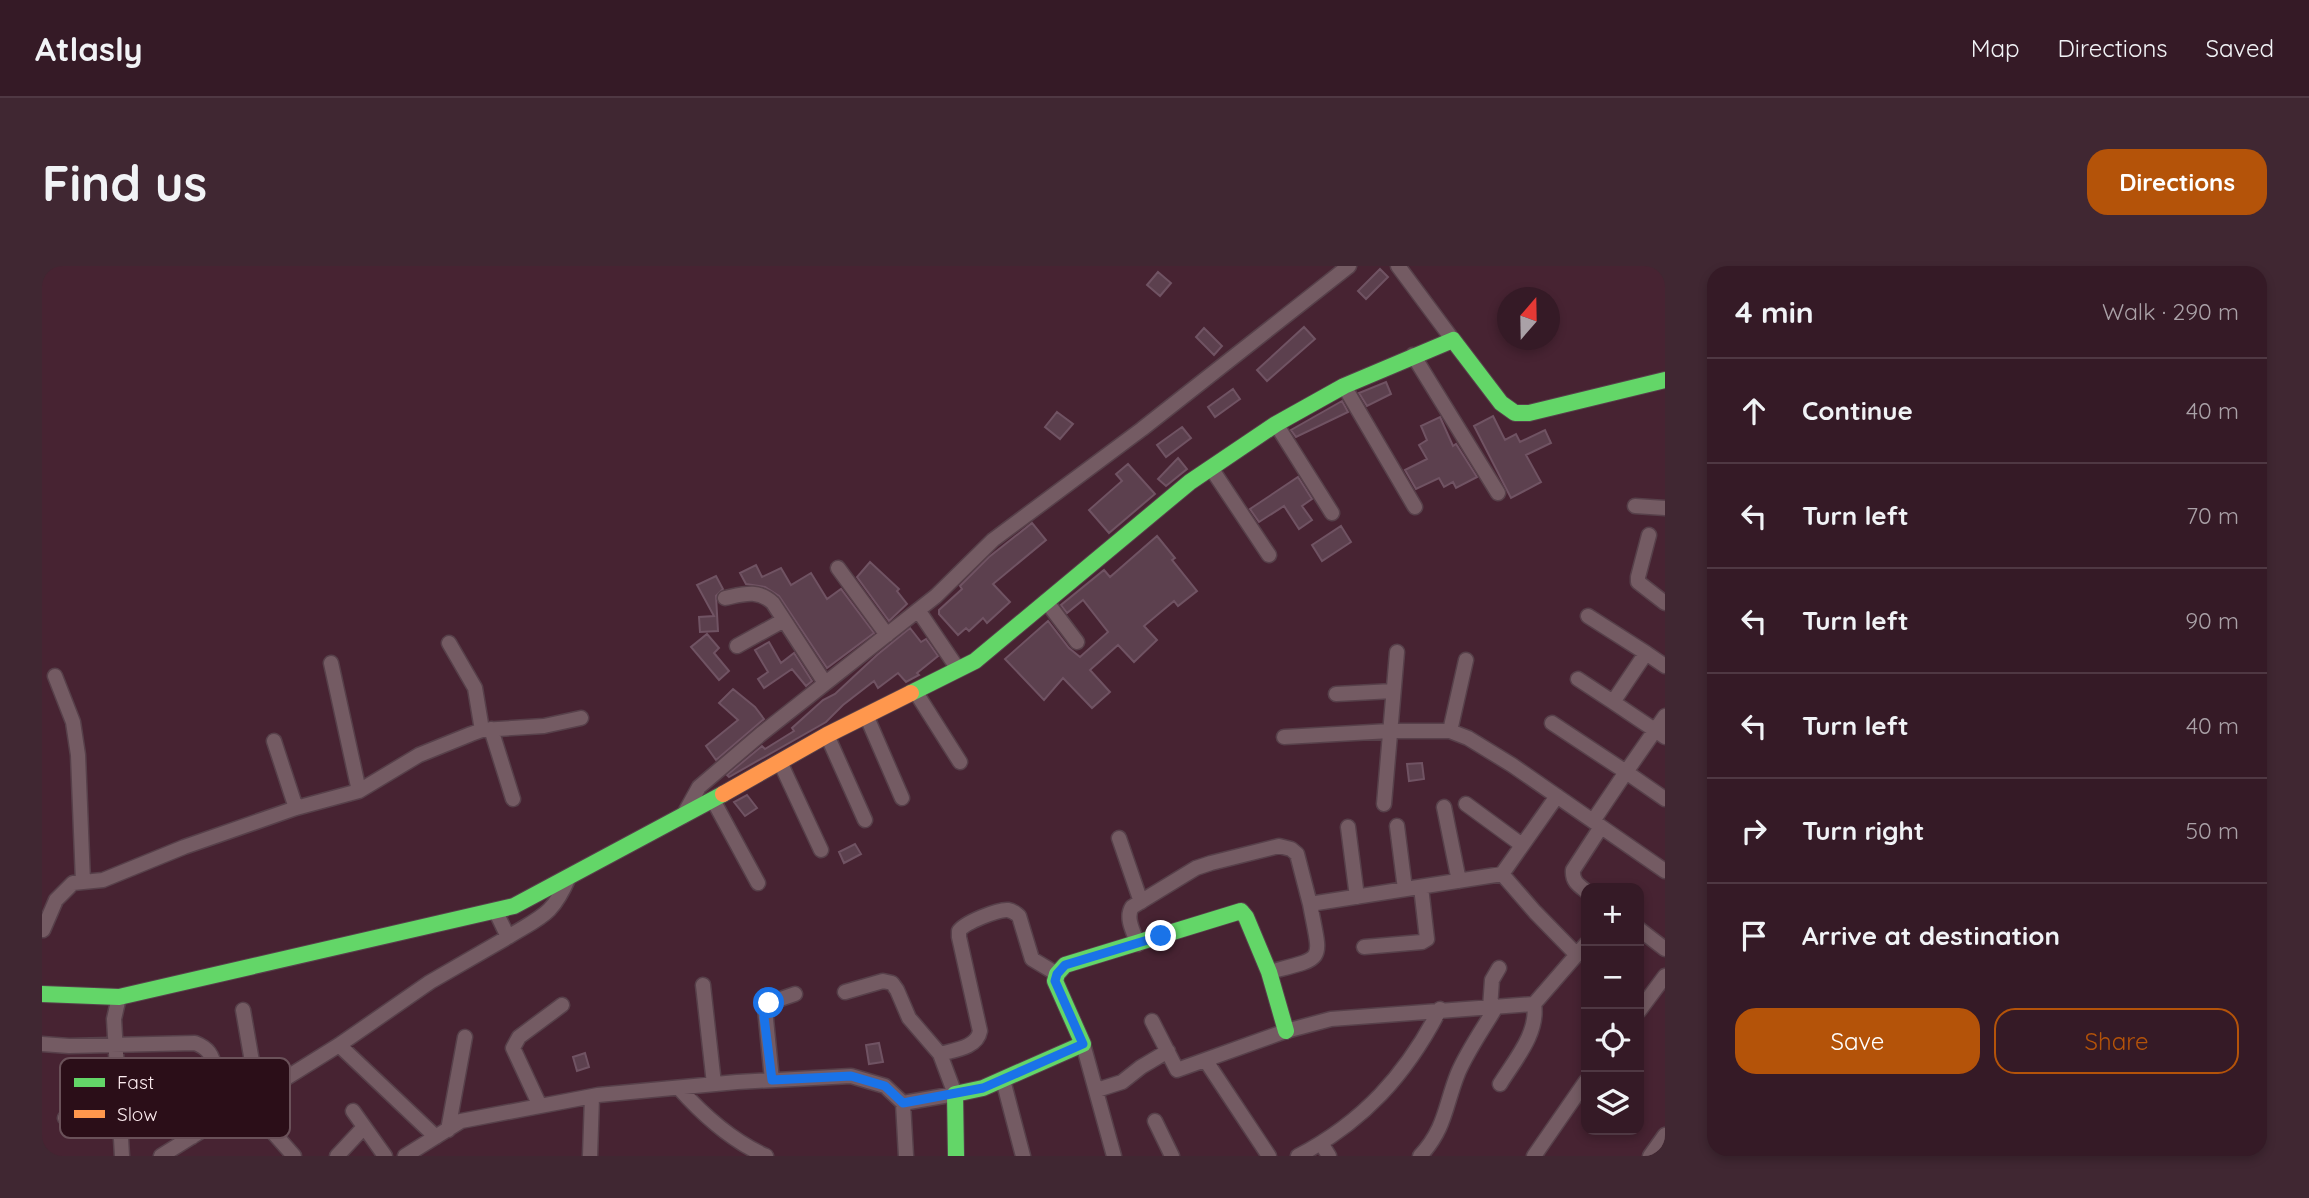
<!DOCTYPE html>
<html lang="en">
<head>
<meta charset="utf-8">
<style>
  :root { --surface:#351a26; --page:#402732; --text:#f1f3f6; --muted:#aaa1a7; --line:#4f3843; --accent:#b45309 }
  body { margin:0; font-family:Quicksand,sans-serif; background:var(--page); color:var(--text) }
  .controls { position:absolute; right:21px; bottom:21px; display:grid; overflow:hidden; border-radius:14px; box-shadow:0 4px 10px #0003 }
  .controls button { width:63px; height:63px; display:grid; place-items:center; padding:0; border:0; border-bottom:2px solid var(--line); background:var(--surface); color:var(--text); font:35px sans-serif }
  .compass { position:absolute; left:1455px; top:21px; width:63px; height:63px; border-radius:50%; background:var(--surface); box-shadow:0 4px 10px #0003; rotate:20deg }
  .stop { position:absolute; width:21px; height:21px; margin:-16px; border:5px solid #1a73e8; border-radius:50%; background:#fff }
  .stop.end { background:#1a73e8; border-color:#fff; box-shadow:0 2px 7px #0008 }
  .list { margin:0; padding:0; list-style:none }
  h2 { display:flex; justify-content:space-between; align-items:center; height:91px; margin:0; padding:0 28px; font-size:30px }
  h2 small { font-size:23px; font-weight:400; color:var(--muted) }
  .list li { display:grid; grid-template-columns:46px 1fr auto; gap:21px; align-items:center; box-sizing:border-box; height:105px; padding:0 28px; border-top:2px solid var(--line) }
  .list b { display:block; font-size:26px; white-space:nowrap }
  .list em { font-size:23px; font-style:normal; color:var(--muted) }
  .actions { display:flex; gap:14px; padding:21px 28px }
  .actions a { flex:1; padding:16px 0; border:2px solid var(--accent); border-radius:21px; text-align:center; font-size:24px; color:var(--accent) }
  .actions .main { background:var(--accent); color:#fff }
  .icon { flex:none; width:38px; height:38px; fill:none; stroke:currentColor; stroke-width:2; stroke-linecap:round; stroke-linejoin:round }
  .map { position:relative; flex:none; width:1623px; height:890px; overflow:hidden; border-radius:21px }
  header { display:flex; align-items:center; gap:42px; box-sizing:border-box; height:98px; padding:0 35px; background:var(--surface); border-bottom:2px solid var(--line) }
  header strong { font-size:33px }
  nav { display:flex; gap:38px; margin-inline-start:auto; font-size:24px }
  .intro { display:flex; align-items:center; justify-content:space-between; box-sizing:border-box; height:168px; padding:0 42px }
  h1 { margin:0; font-size:49px }
  .button { padding:18px 32px; border-radius:21px; background:var(--accent); color:#fff; font-size:24px; font-weight:700 }
  main { display:flex; gap:42px; padding:0 42px }
  aside { flex:1; background:var(--surface); border-radius:21px; box-shadow:0 4px 10px #0003 }
  .map>svg:first-child { display:block }
  .building { fill:#5c404e; stroke:#705363; stroke-width:2 }
  .lines { fill:none; stroke-linecap:round; stroke-linejoin:round }
  .street-casing { stroke:#57404a; stroke-width:17 }
  .fast-casing { stroke:#57404a; stroke-width:18 }
  .slow-casing { stroke:#57404a; stroke-width:18 }
  .street { stroke:#745b63; stroke-width:14 }
  .fast { stroke:#63d668; stroke-width:16 }
  .slow { stroke:#ff974d; stroke-width:16 }
  .route { stroke:#1a73e8; stroke-width:9 }
  .key { fill:#2b0e18; stroke:#6a5159; stroke-width:2 }
  .key-label { font-size:19px; fill:#fdecf0 }
</style>
</head>
<body>
<header>
<strong>Atlasly</strong>
<nav><a>Map</a><a>Directions</a><a>Saved</a></nav>
</header>
<div class="intro"><h1>Find us</h1><a class="button">Directions</a></div>
<main>
<div class="map">
<svg width="1623" height="890" viewBox="0 0 1623 890">
  <rect width="100%" height="100%" fill="#472332"/>
  <path class="building" d="M 1338,3 L 1346,11 L 1324,33 L 1316,25 Z
    M 1116,6 L 1129,17 L 1118,30 L 1105,19 Z
    M 1262,61 L 1273,73 L 1225,115 L 1215,104 Z
    M 1162,62 L 1180,80 L 1172,89 L 1154,71 Z
    M 1344,116 L 1349,128 L 1325,140 L 1317,127 Z
    M 1191,123 L 1198,133 L 1173,151 L 1166,141 Z
    M 1300,135 L 1306,146 L 1254,171 L 1249,164 Z
    M 1015,146 L 1031,158 L 1018,173 L 1003,161 Z
    M 1451,150 L 1463,174 L 1474,168 L 1478,176 L 1503,164 L 1509,177 L 1484,189 L 1499,216 L 1469,232 L 1432,160 Z
    M 1398,151 L 1411,180 L 1414,178 L 1435,211 L 1414,222 L 1411,216 L 1402,221 L 1397,212 L 1374,223 L 1363,204 L 1385,193 L 1377,179 L 1385,174 L 1379,160 Z
    M 1140,161 L 1149,172 L 1124,191 L 1115,179 Z
    M 1136,192 L 1145,203 L 1124,220 L 1116,213 Z
    M 1086,198 L 1113,228 L 1067,267 L 1047,244 L 1080,215 L 1074,208 Z
    M 1256,211 L 1270,233 L 1260,240 L 1270,254 L 1257,263 L 1242,240 L 1217,256 L 1208,243 Z
    M 990,257 L 1004,274 L 951,318 L 968,336 L 945,357 L 941,352 L 927,365 L 924,362 L 916,369 L 897,348 L 897,344 L 920,323 L 918,320 L 947,291 Z
    M 1299,260 L 1309,276 L 1280,295 L 1270,279 Z
    M 1115,270 L 1133,292 L 1130,294 L 1155,325 L 1136,340 L 1132,335 L 1102,360 L 1115,374 L 1092,396 L 1076,379 L 1048,404 L 1068,426 L 1050,442 L 1021,412 L 1002,434 L 963,393 L 1006,355 L 1027,382 L 1038,391 L 1066,366 L 1041,334 L 1025,347 L 1019,339 L 1062,304 L 1068,311 Z
    M 828,296 L 857,323 L 855,325 L 865,338 L 847,355 L 815,311 Z
    M 714,299 L 720,311 L 739,302 L 749,319 L 769,307 L 785,333 L 799,323 L 832,367 L 785,402 L 737,330 L 723,321 L 704,318 L 698,307 Z
    M 674,310 L 681,323 L 674,330 L 676,365 L 658,366 L 657,351 L 672,350 L 655,319 Z
    M 868,362 L 879,376 L 884,373 L 896,390 L 875,407 L 877,409 L 864,416 L 856,407 L 836,422 L 832,415 L 801,439 L 784,456 L 687,511 L 685,509 L 720,480 L 723,483 L 752,465 L 750,462 L 781,434 L 793,428 L 835,389 Z
    M 665,368 L 677,382 L 672,387 L 687,405 L 677,414 L 649,381 Z
    M 727,376 L 739,397 L 752,387 L 770,415 L 764,420 L 750,403 L 722,422 L 716,413 L 726,406 L 713,384 Z
    M 691,423 L 713,441 L 722,453 L 674,494 L 664,480 L 696,454 L 677,437 Z
    M 1380,497 L 1382,513 L 1367,515 L 1365,498 Z
    M 705,529 L 715,542 L 703,550 L 692,536 Z
    M 813,578 L 819,588 L 802,597 L 797,586 Z
    M 837,777 L 841,796 L 827,798 L 824,779 Z
    M 543,787 L 547,801 L 535,805 L 531,791 Z"/>
  <g class="lines">
    <g class="street-casing">
      <path id="street" d="M 1356,0 L 1411,74
        M 1371,89 L 1456,227
        M 1302,120 L 1373,241
        M 1234,158 L 1290,247
        M 1169,202 L 1227,289
        M 1593,240 L 1623,242
        M 1607,269 L 1596,311 L 1596,316 L 1623,337
        M 796,302 L 845,369
        M 683,332 C 702,328 716,323 731,337 L 783,417
        M 1004,335 L 1035,376
        M 876,344 L 916,403
        M 1546,350 L 1604,387
        M 407,377 L 433,422 L 440,464
        M 695,380 L 742,354
        M 289,397 L 317,525
        M 1623,400 L 1604,387 L 1571,436 L 1623,471
        M 13,410 L 31,456 L 36,489 L 41,616
        M 1536,413 L 1571,436
        M 873,425 L 918,496
        M 1294,428 L 1351,425
        M 824,449 L 860,532
        M 1623,450 L 1584,506 L 1623,533
        M 1510,457 L 1584,506 L 1551,555
        M 449,463 L 471,533
        M 1408,465 L 1424,394
        M 785,469 L 823,554
        M 1242,471 L 1348,465 L 1408,465 L 1426,472 L 1470,499 L 1623,605
        M 232,475 L 254,542
        M 738,496 L 779,584
        M 1515,530 L 1460,608 L 1493,646 L 1535,689
        M 671,534 L 716,617
        M 1342,538 L 1355,386
        M 1424,538 L 1480,579
        M 1402,541 L 1417,615
        M 641,550 L 657,521 L 719,468 L 894,330 L 951,274 L 1100,163 L 1307,0
        M 1355,560 L 1363,623
        M 1306,561 L 1315,631
        M 1077,572 L 1099,636
        M 1544,625 C 1536,619 1530,615 1531,604 L 1559,561
        M 1597,663 L 1623,683
        M 1,664 L 14,634 L 31,617 L 61,614 L 142,581 L 254,542 L 317,525 L 377,489 L 429,468 L 440,464 L 502,460 L 539,452
        M 466,671 C 500,650 510,650 527,611
        M 1096,678 C 1092,667 1083,652 1090,641 L 1154,602 L 1169,597 L 1237,580 L 1249,583 L 1255,588 L 1268,638 L 1460,608
        M 1322,681 L 1380,676 L 1385,673 L 1379,621
        M 1227,706 C 1285,691 1279,697 1268,638
        M 661,719 L 672,818
        M 803,726 L 841,715 L 850,717 L 855,724 L 867,752 L 898,788 L 913,828 L 861,837
        M 77,731 L 72,753 L 80,890
        M 1448,742 L 1450,714 L 1457,702
        M 201,744 L 216,830
        M 1597,745 L 1623,710
        M 1110,755 L 1135,804 L 1244,765 L 1289,753 L 1492,738 L 1544,678
        M 0,778 L 27,780 L 153,777 C 166,782 171,789 172,802 L 150,871
        M 1041,778 L 1072,890
        M 297,779 L 394,871
        M 898,788 C 912,784 935,782 938,765 L 917,671 L 917,665 C 922,657 956,643 966,644 C 972,645 973,647 977,650 L 990,693 L 1015,708
        M 1164,795 L 1227,890
        M 730,814 L 723,743 L 727,737 L 753,728
        M 961,814 L 981,890
        M 1458,818 C 1472,795 1497,767 1492,738
        M 637,822 C 661,849 690,875 724,890
        M 1055,824 L 1080,816 L 1099,801 L 1126,785
        M 205,837 L 252,890
        M 498,840 L 471,782 L 477,771 L 520,739
        M 311,845 L 343,890
        M 23,852 L 76,844
        M 1113,855 L 1130,890
        M 406,864 L 423,771
        M 1279,877 L 1287,890
        M 119,890 L 297,779 L 388,716 L 466,671 L 453,644
        M 295,890 L 322,861
        M 363,890 L 419,855 L 556,829 L 695,816 L 809,810 L 843,820 L 861,837 L 864,890
        M 548,890 L 550,831
        M 1256,890 C 1321,856 1364,809 1398,743
        M 1378,890 C 1404,862 1403,839 1416,807 C 1426,784 1441,763 1454,741
        M 1492,890 L 1544,815
        M 1608,890 L 1623,869"/>
    </g>
    <g class="fast-casing">
      <path id="fast" d="M 869,427 L 933,395 L 1148,216 L 1234,158 L 1302,120 L 1411,74 L 1459,137 L 1473,147 L 1487,147 L 1623,114
        M 0,728 L 77,731 L 472,640 L 681,528
        M 914,890 L 913,828 L 941,822 L 1041,778 L 1013,715 L 1015,708 L 1023,699 L 1199,645 L 1204,651 L 1227,706 L 1244,765"/>
    </g>
    <g class="slow-casing">
      <path id="slow" d="M 681,528 L 785,469 L 869,427"/>
    </g>
    <use href="#street" class="street"/>
    <use href="#fast" class="fast"/>
    <use href="#slow" class="slow"/>
  </g>
  <g class="lines">
    <path class="route" d="M 727,737 L 723,743 L 722,751 L 730,814 L 809,810 L 843,820 L 861,837 L 941,822 L 1041,778 L 1013,715 L 1015,708 L 1023,699 L 1119,670"/>
  </g>
  <rect x="18" y="792" width="230" height="80" rx="10" class="key"/>
  <rect x="32" y="812" width="31" height="9" fill="#63d668"/>
  <rect x="32" y="844" width="31" height="8" fill="#ff974d"/>
  <g class="key-label">
    <text x="75" y="823">Fast</text>
    <text x="75" y="855">Slow</text>
  </g>
</svg>
<div class="controls">
<button>+</button>
<button>−</button>
<button><svg class="icon" aria-label="locate" viewBox="0 0 24 24"><circle cx="12" cy="12" r="6"/><path d="M12 2v4M12 18v4M2 12h4M18 12h4"/></svg></button>
<button><svg class="icon" aria-label="layers" viewBox="0 0 24 24"><path d="M12 4l9 5-9 5-9-5zM3 14l9 5 9-5"/></svg></button>
</div>
<svg class="compass" viewBox="-18 -18 36 36"><path d="M0-13l5 13h-10z" fill="#e53935"/><path d="M0 13l5-13h-10z" fill="#aaa1a7"/></svg>
<div class="stop" style="left:727px;top:737px"></div>
<div class="stop end" style="left:1119px;top:670px"></div>
</div>
<aside>
<h2>4 min<small>Walk · 290 m</small></h2>
<ul class="list">
<li><svg class="icon" aria-label="ahead" viewBox="0 0 24 24"><path d="M12 20V5M6 11l6-6 6 6"/></svg><div><b>Continue</b></div><em>40 m</em></li>
<li><svg class="icon" aria-label="left" viewBox="0 0 24 24"><path d="M17 20v-9H6M10 6l-5 5 5 5"/></svg><div><b>Turn left</b></div><em>70 m</em></li>
<li><svg class="icon" aria-label="left" viewBox="0 0 24 24"><path d="M17 20v-9H6M10 6l-5 5 5 5"/></svg><div><b>Turn left</b></div><em>90 m</em></li>
<li><svg class="icon" aria-label="left" viewBox="0 0 24 24"><path d="M17 20v-9H6M10 6l-5 5 5 5"/></svg><div><b>Turn left</b></div><em>40 m</em></li>
<li><svg class="icon" aria-label="right" viewBox="0 0 24 24"><path d="M7 20v-9h11M14 6l5 5-5 5"/></svg><div><b>Turn right</b></div><em>50 m</em></li>
<li><svg class="icon" aria-label="arrive" viewBox="0 0 24 24"><path d="M6 21V4h12l-3 4 3 4H6"/></svg><div><b>Arrive at destination</b></div></li>
</ul>
<div class="actions"><a class="main">Save</a><a>Share</a></div>
</aside>
</main>
</body>
</html>
